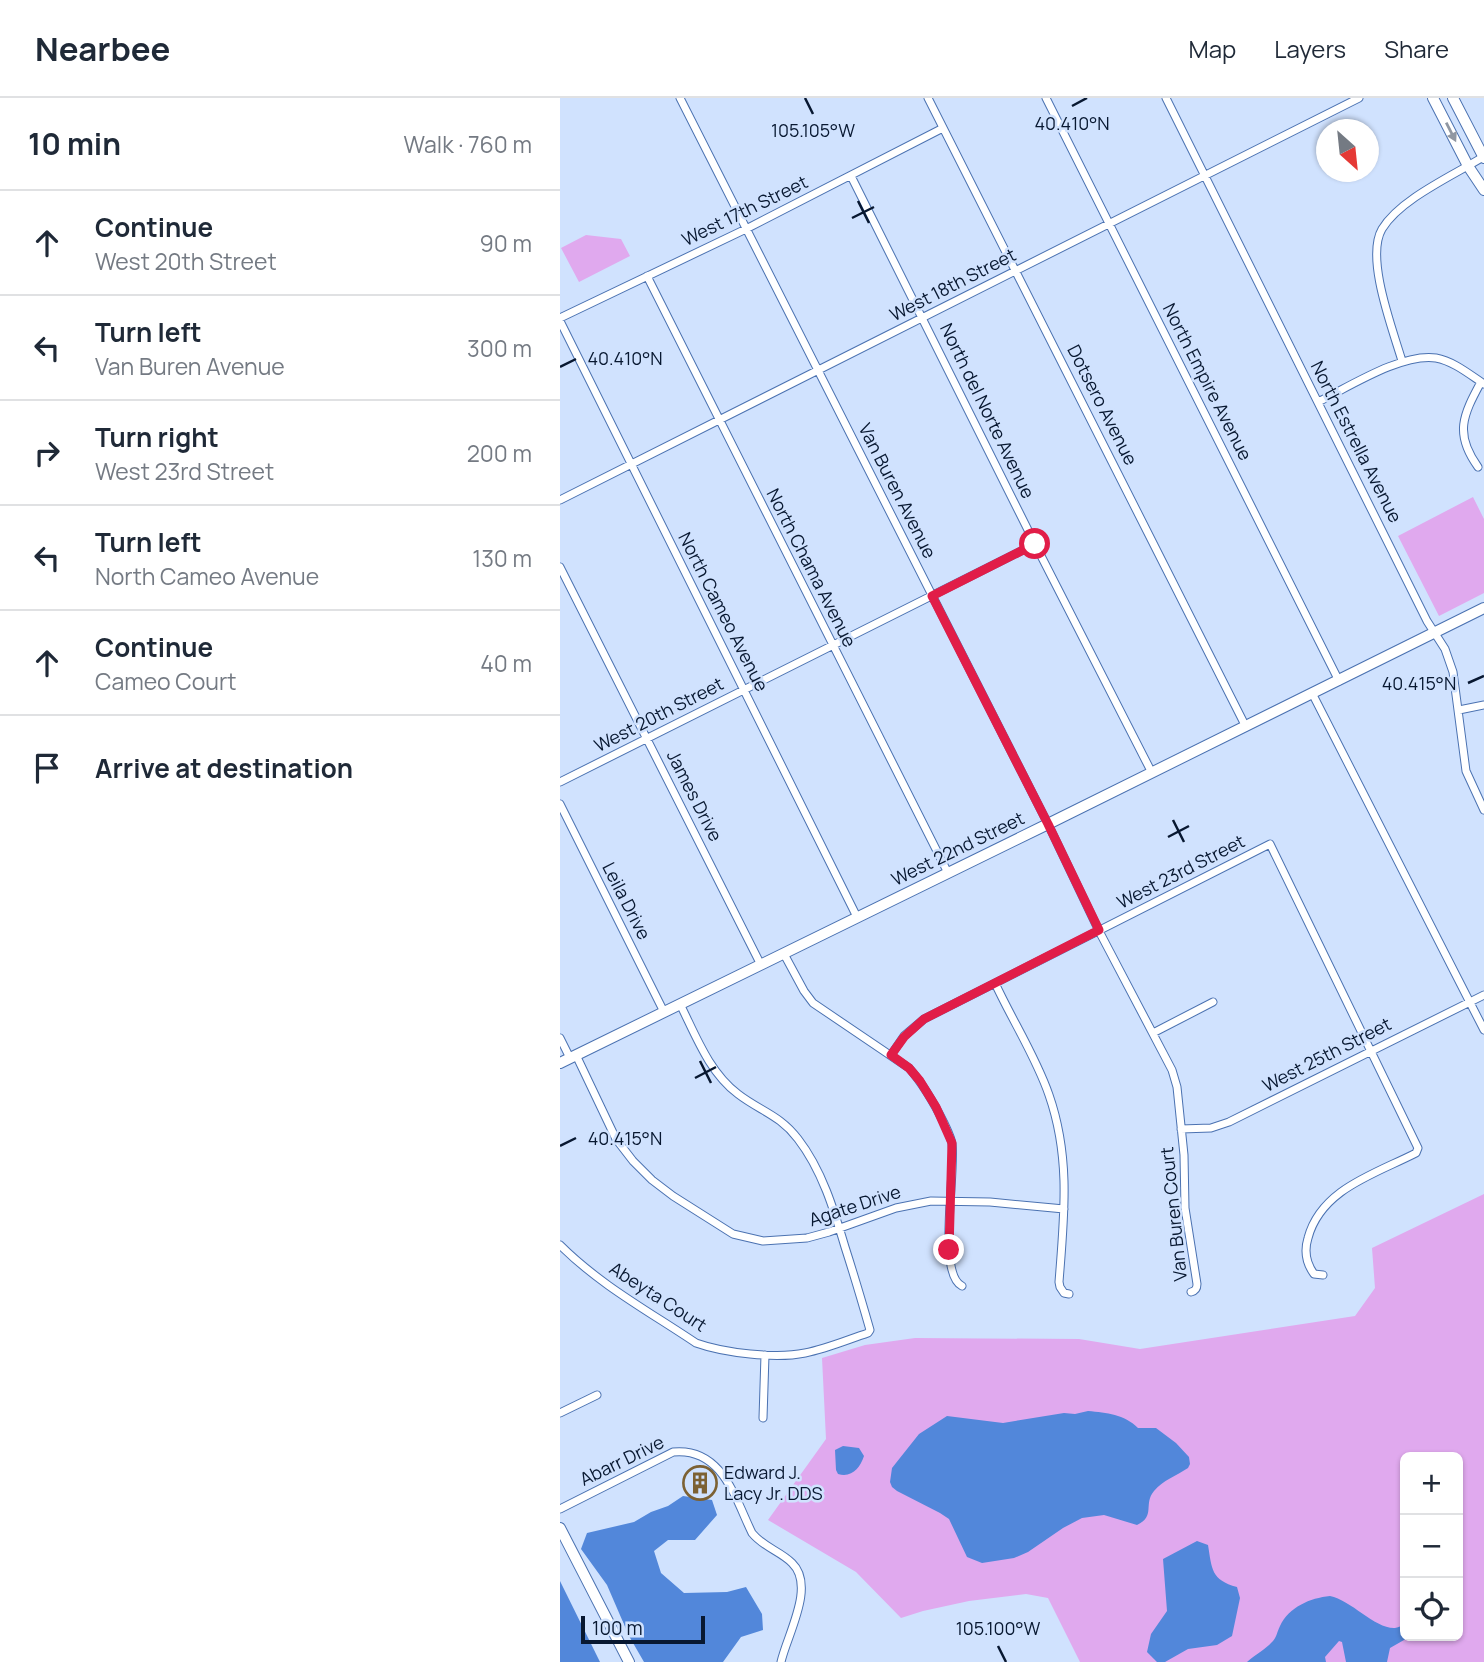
<!DOCTYPE html>
<html lang="en">
<head>
<meta charset="utf-8">
<style>
  :root { --surface:#fff; --page:#f2f2f3; --text:#1f2937; --muted:#747a83; --line:#e0e1e3 }
  body { margin:0; font-family:Manrope,sans-serif; background:var(--page); color:var(--text) }
  .controls { position:absolute; right:21px; bottom:21px; display:grid; overflow:hidden; border-radius:10px; box-shadow:0 2px 5px #0004 }
  .controls button { width:63px; height:63px; display:grid; place-items:center; padding:0; border:0; border-bottom:2px solid var(--line); background:var(--surface); color:var(--text); font:35px sans-serif }
  .compass { position:absolute; left:756px; top:21px; width:63px; height:63px; border-radius:50%; background:var(--surface); box-shadow:0 2px 5px #0004; rotate:153deg }
  .scale { position:absolute; left:21px; bottom:18px; width:124px; box-sizing:border-box; padding-left:7px; border:4px solid #081831; border-top:0; font-size:19px; line-height:24px; white-space:nowrap; color:#081831; -webkit-text-stroke:5px #d0e2fe; paint-order:stroke }
  .stop { position:absolute; width:21px; height:21px; margin:-16px; border:5px solid #e11d48; border-radius:50%; background:#fff }
  .stop.end { background:#e11d48; border-color:#fff; box-shadow:0 2px 7px #0008 }
  .list { margin:0; padding:0; list-style:none }
  h2 { display:flex; justify-content:space-between; align-items:center; height:91px; margin:0; padding:0 28px; font-size:30px }
  h2 small { font-size:23px; font-weight:400; color:var(--muted) }
  .list li { display:grid; grid-template-columns:46px 1fr auto; gap:21px; align-items:center; box-sizing:border-box; height:105px; padding:0 28px; border-top:2px solid var(--line) }
  .list b { display:block; font-size:26px; white-space:nowrap }
  .list p { margin:0; font-size:23px; white-space:nowrap; color:var(--muted) }
  .list em { font-size:23px; font-style:normal; color:var(--muted) }
  .icon { flex:none; width:38px; height:38px; fill:none; stroke:currentColor; stroke-width:2; stroke-linecap:round; stroke-linejoin:round }
  .map { position:relative; flex:none; width:924px; height:1564px; overflow:hidden }
  header { display:flex; align-items:center; gap:42px; box-sizing:border-box; height:98px; padding:0 35px; background:var(--surface); border-bottom:2px solid var(--line) }
  header strong { font-size:33px }
  nav { display:flex; gap:38px; margin-inline-start:auto; font-size:24px }
  main { display:flex }
  aside { flex:1; background:var(--surface) }
  .map>svg:first-child { display:block }
  .green { fill:#e0a9ee; fill-rule:evenodd }
  .water { fill:#5287da }
  .lines { fill:none; stroke-linecap:round; stroke-linejoin:round }
  .street-casing { stroke:#4b72b1; stroke-width:9 }
  .secondary-casing { stroke:#4b72b1; stroke-width:12 }
  .street { stroke:#fff; stroke-width:7 }
  .secondary { stroke:#fff; stroke-width:10 }
  .oneway { fill:#9097a2 }
  .route { stroke:#e11d48; stroke-width:9 }
  .ticks { fill:none; stroke:#081831; stroke-width:2.5 }
  .labels { text-anchor:middle; stroke-width:5; stroke-linejoin:round; paint-order:stroke }
  .street-label { font-size:18px; fill:#081831; stroke:#d0e2fe }
  .poi-label { font-size:18px; fill:#081831; stroke:#d0e2fe; text-anchor:start }
  .ticks-label { font-size:18px; text-anchor:middle; fill:#081831; stroke:#d0e2fe; stroke-width:5; stroke-linejoin:round; paint-order:stroke }
</style>
</head>
<body>
<header>
<strong>Nearbee</strong>
<nav><a>Map</a><a>Layers</a><a>Share</a></nav>
</header>
<main>
<aside>
<h2>10 min<small>Walk · 760 m</small></h2>
<ul class="list">
<li><svg class="icon" aria-label="ahead" viewBox="0 0 24 24"><path d="M12 20V5M6 11l6-6 6 6"/></svg><div><b>Continue</b><p>West 20th Street</p></div><em>90 m</em></li>
<li><svg class="icon" aria-label="left" viewBox="0 0 24 24"><path d="M17 20v-9H6M10 6l-5 5 5 5"/></svg><div><b>Turn left</b><p>Van Buren Avenue</p></div><em>300 m</em></li>
<li><svg class="icon" aria-label="right" viewBox="0 0 24 24"><path d="M7 20v-9h11M14 6l5 5-5 5"/></svg><div><b>Turn right</b><p>West 23rd Street</p></div><em>200 m</em></li>
<li><svg class="icon" aria-label="left" viewBox="0 0 24 24"><path d="M17 20v-9H6M10 6l-5 5 5 5"/></svg><div><b>Turn left</b><p>North Cameo Avenue</p></div><em>130 m</em></li>
<li><svg class="icon" aria-label="ahead" viewBox="0 0 24 24"><path d="M12 20V5M6 11l6-6 6 6"/></svg><div><b>Continue</b><p>Cameo Court</p></div><em>40 m</em></li>
<li><svg class="icon" aria-label="arrive" viewBox="0 0 24 24"><path d="M6 21V4h12l-3 4 3 4H6"/></svg><div><b>Arrive at destination</b></div></li>
</ul>
</aside>
<div class="map">
<svg width="924" height="1564" viewBox="0 0 924 1564">
  <rect width="100%" height="100%" fill="#d0e2fe"/>
  <path class="green" d="M 26,137 L 61,141 L 70,158 L 19,184 L 1,150 Z
    M 913,399 L 924,421 L 924,495 L 879,518 L 838,438 Z
    M 924,1096 L 924,1564 L 520,1564 L 488,1500 L 466,1496 L 409,1503 L 363,1513 L 341,1520 L 296,1474 L 208,1422 L 266,1341 L 262,1260 L 305,1247 L 355,1240 L 519,1241 L 580,1251 L 795,1218 L 815,1190 L 812,1150 ZM 845,1359 L 898,1359 L 898,1538 L 845,1538 Z"/>
  <path class="water" d="M 528,1313 C 547,1315 564,1316 578,1330 L 596,1330 L 616,1345 L 629,1359 L 630,1366 L 628,1370 C 616,1378 603,1382 594,1393 C 583,1406 596,1418 577,1427 L 544,1417 L 522,1420 L 503,1430 L 468,1454 L 454,1460 L 422,1465 L 407,1459 L 389,1421 L 380,1415 L 337,1393 L 332,1389 L 330,1384 L 332,1370 L 359,1336 L 387,1318 L 443,1325 L 504,1315 L 515,1316 Z
    M 283,1348 L 299,1350 L 304,1358 C 300,1370 292,1380 278,1376 L 276,1372 L 275,1352 Z
    M 123,1398 L 152,1402 L 157,1417 L 135,1442 L 108,1442 L 94,1453 L 101,1475 L 124,1495 L 167,1494 L 186,1489 L 202,1516 L 203,1532 L 181,1539 L 163,1564 L 84,1564 L 69,1538 L 47,1487 L 21,1451 L 27,1435 L 74,1424 L 91,1414 L 108,1408 Z
    M 637,1443 L 648,1447 C 652,1471 651,1482 677,1489 L 680,1500 L 672,1538 L 657,1547 L 628,1551 L 605,1564 L 597,1564 L 587,1554 L 591,1536 L 607,1513 L 603,1461 Z
    M 0,1483 L 40,1564 L 0,1564 Z
    M 770,1498 C 791,1502 815,1531 835,1530 C 837,1530 843,1527 845,1527 L 845,1538 L 851,1538 L 830,1550 L 827,1564 L 786,1564 L 782,1544 L 779,1543 L 765,1559 L 766,1564 L 687,1564 C 696,1556 705,1552 713,1543 C 717,1538 717,1534 720,1528 C 729,1509 750,1500 770,1498 Z"/>
  <g class="lines">
    <g class="street-casing">
      <path id="street" d="M 120,0 L 488,726 L 539,833 L 612,972 L 617,989 L 624,1057 L 625,1110 L 637,1186 C 637,1191 635,1193 631,1194
        M 368,0 L 686,629
        M 486,0 L 779,583
        M 606,0 L 867,523 L 885,551 L 893,574 L 906,673 L 924,712
        M 291,78 L 475,446 L 592,675
        M 87,178 L 388,775
        M 0,220 L 186,131 L 383,30
        M 0,223 L 297,819
        M 842,263 C 833,232 805,160 822,131 C 840,101 894,77 923,59
        M 758,304 C 789,289 841,255 876,260 C 893,263 909,276 924,286
        M 918,369 C 894,336 903,317 921,284
        M 0,402 L 799,0
        M 0,469 L 201,867
        M 752,595 L 924,932
        M 899,612 L 924,607
        M 0,684 L 475,446
        M 0,706 L 104,914
        M 224,856 L 244,893 L 253,905 L 349,970 C 364,987 374,1005 384,1025 C 387,1032 391,1039 392,1046 C 396,1074 377,1176 402,1188
        M 435,885 C 452,922 476,959 489,997 C 511,1060 504,1119 499,1184 L 500,1189 L 504,1195 L 509,1196
        M 593,935 L 653,904
        M 0,940 L 10,960
        M 16,957 L 56,1041 L 73,1063 L 92,1082 L 113,1098 L 173,1136 L 203,1143 L 247,1140 L 269,1134 L 336,1110 L 371,1103 L 430,1104 L 504,1111
        M 331,957 L 344,938 L 364,921 L 710,746 L 858,1050 L 856,1055 C 815,1076 761,1091 748,1140 C 744,1153 746,1165 754,1176 L 763,1177
        M 621,1031 L 651,1030 L 669,1024 L 924,897
        M 0,1147 C 40,1187 90,1214 136,1245 C 164,1255 216,1261 245,1255 C 266,1251 287,1242 308,1235 L 310,1232 C 302,1204 294,1177 285,1149 C 274,1112 262,1072 238,1041 C 220,1017 200,1013 178,996 C 149,974 136,938 120,906
        M 0,1315 L 37,1297
        M 203,1320 L 205,1257
        M 0,1411 L 113,1354 C 162,1349 175,1400 192,1435 C 203,1449 220,1453 232,1465 C 256,1488 227,1537 221,1564"/>
    </g>
    <g class="secondary-casing">
      <path id="secondary" d="M 873,0 L 908,68 L 924,92
        M 893,0 L 924,60
        M 0,965 L 488,726 L 924,510
        M 0,1430 L 69,1564"/>
    </g>
    <use href="#street" class="street"/>
    <use href="#secondary" class="secondary"/>
  </g>
  <defs><path id="oneway-solid" d="M-6-.8H1V-3.2L6.5 0L1 3.2V.8H-6Z" transform="scale(1.75)"/></defs>
  <use class="oneway" href="#oneway-solid" transform="translate(891 34) rotate(63)"/>
  <g class="lines">
    <path class="route" d="M 389,1152 L 392,1045 L 376,1009 L 360,983 L 349,970 L 331,957 L 344,939 L 364,921 L 539,832 L 488,726 L 372,498 L 475,446"/>
  </g>
  <path class="ticks" d="M 245,0 L 253,16M 512,8 L 527,0M 298,103 L 309,125M 292,120 L 314,109M 0,269 L 16,261M 908,585 L 924,578M 613,722 L 624,744M 608,739 L 629,728M 140,963 L 151,985M 135,980 L 156,969M 0,1048 L 16,1040M 438,1548 L 446,1564"/>
  <defs>
    <g id="building-ring" transform="scale(1.75)"><circle r="9.5" fill="#d0e2fe" stroke="#7c6133" stroke-width="1.5"/><path d="M-4-6H4V6H1V3H-1V6H-4ZM-2.5-4.3h1.7v1.8h-1.7ZM.8-4.3h1.7v1.8H.8ZM-2.5-1h1.7V.8h-1.7ZM.8-1h1.7V.8H.8Z" fill="#7c6133"/></g>
  </defs>
  <g fill-rule="evenodd">
    <use href="#building-ring" x="140" y="1385"/>
  </g>
  <g class="labels">
    <g class="street-label">
      <text transform="translate(185 113) rotate(-26)" y="6">West 17th Street</text>
      <text transform="translate(393 187) rotate(-27)" y="6">West 18th Street</text>
      <text transform="translate(647 284) rotate(63)" y="6">North Empire Avenue</text>
      <text transform="translate(542 307) rotate(63)" y="6">Dotsero Avenue</text>
      <text transform="translate(427 313) rotate(64)" y="6">North del Norte Avenue</text>
      <text transform="translate(796 344) rotate(63)" y="6">North Estrella Avenue</text>
      <text transform="translate(337 393) rotate(63)" y="6">Van Buren Avenue</text>
      <text transform="translate(251 470) rotate(63)" y="6">North Chama Avenue</text>
      <text transform="translate(163 514) rotate(63)" y="6">North Cameo Avenue</text>
      <text transform="translate(99 617) rotate(-27)" y="6">West 20th Street</text>
      <text transform="translate(134 698) rotate(63)" y="6">James Drive</text>
      <text transform="translate(398 751) rotate(-26)" y="6">West 22nd Street</text>
      <text transform="translate(621 774) rotate(-27)" y="6">West 23rd Street</text>
      <text transform="translate(66 803) rotate(63)" y="6">Leila Drive</text>
      <text transform="translate(767 957) rotate(-27)" y="6">West 25th Street</text>
      <text transform="translate(295 1108) rotate(-18)" y="6">Agate Drive</text>
      <text transform="translate(614 1116) rotate(-96)" y="6">Van Buren Court</text>
      <text transform="translate(98 1199) rotate(33)" y="6">Abeyta Court</text>
      <text transform="translate(62 1363) rotate(-26)" y="6">Abarr Drive</text>
    </g>
    <g class="poi-label">
      <text x="164" y="1381">Edward J.<tspan x="164" dy="21">Lacy Jr. DDS</tspan></text>
    </g>
  </g>
  <g class="ticks-label">
    <text x="512" y="32">40.410°N</text>
    <text x="253" y="39">105.105°W</text>
    <text x="65" y="267">40.410°N</text>
    <text x="859" y="592">40.415°N</text>
    <text x="65" y="1047">40.415°N</text>
    <text x="438" y="1537">105.100°W</text>
  </g>
</svg>
<div class="controls">
<button>+</button>
<button>−</button>
<button><svg class="icon" aria-label="locate" viewBox="0 0 24 24"><circle cx="12" cy="12" r="6"/><path d="M12 2v4M12 18v4M2 12h4M18 12h4"/></svg></button>
</div>
<svg class="compass" viewBox="-18 -18 36 36"><path d="M0-13l5 13h-10z" fill="#e53935"/><path d="M0 13l5-13h-10z" fill="#747a83"/></svg>
<div class="scale">100 m</div>
<div class="stop" style="left:475px;top:446px"></div>
<div class="stop end" style="left:389px;top:1152px"></div>
</div>
</main>
</body>
</html>
